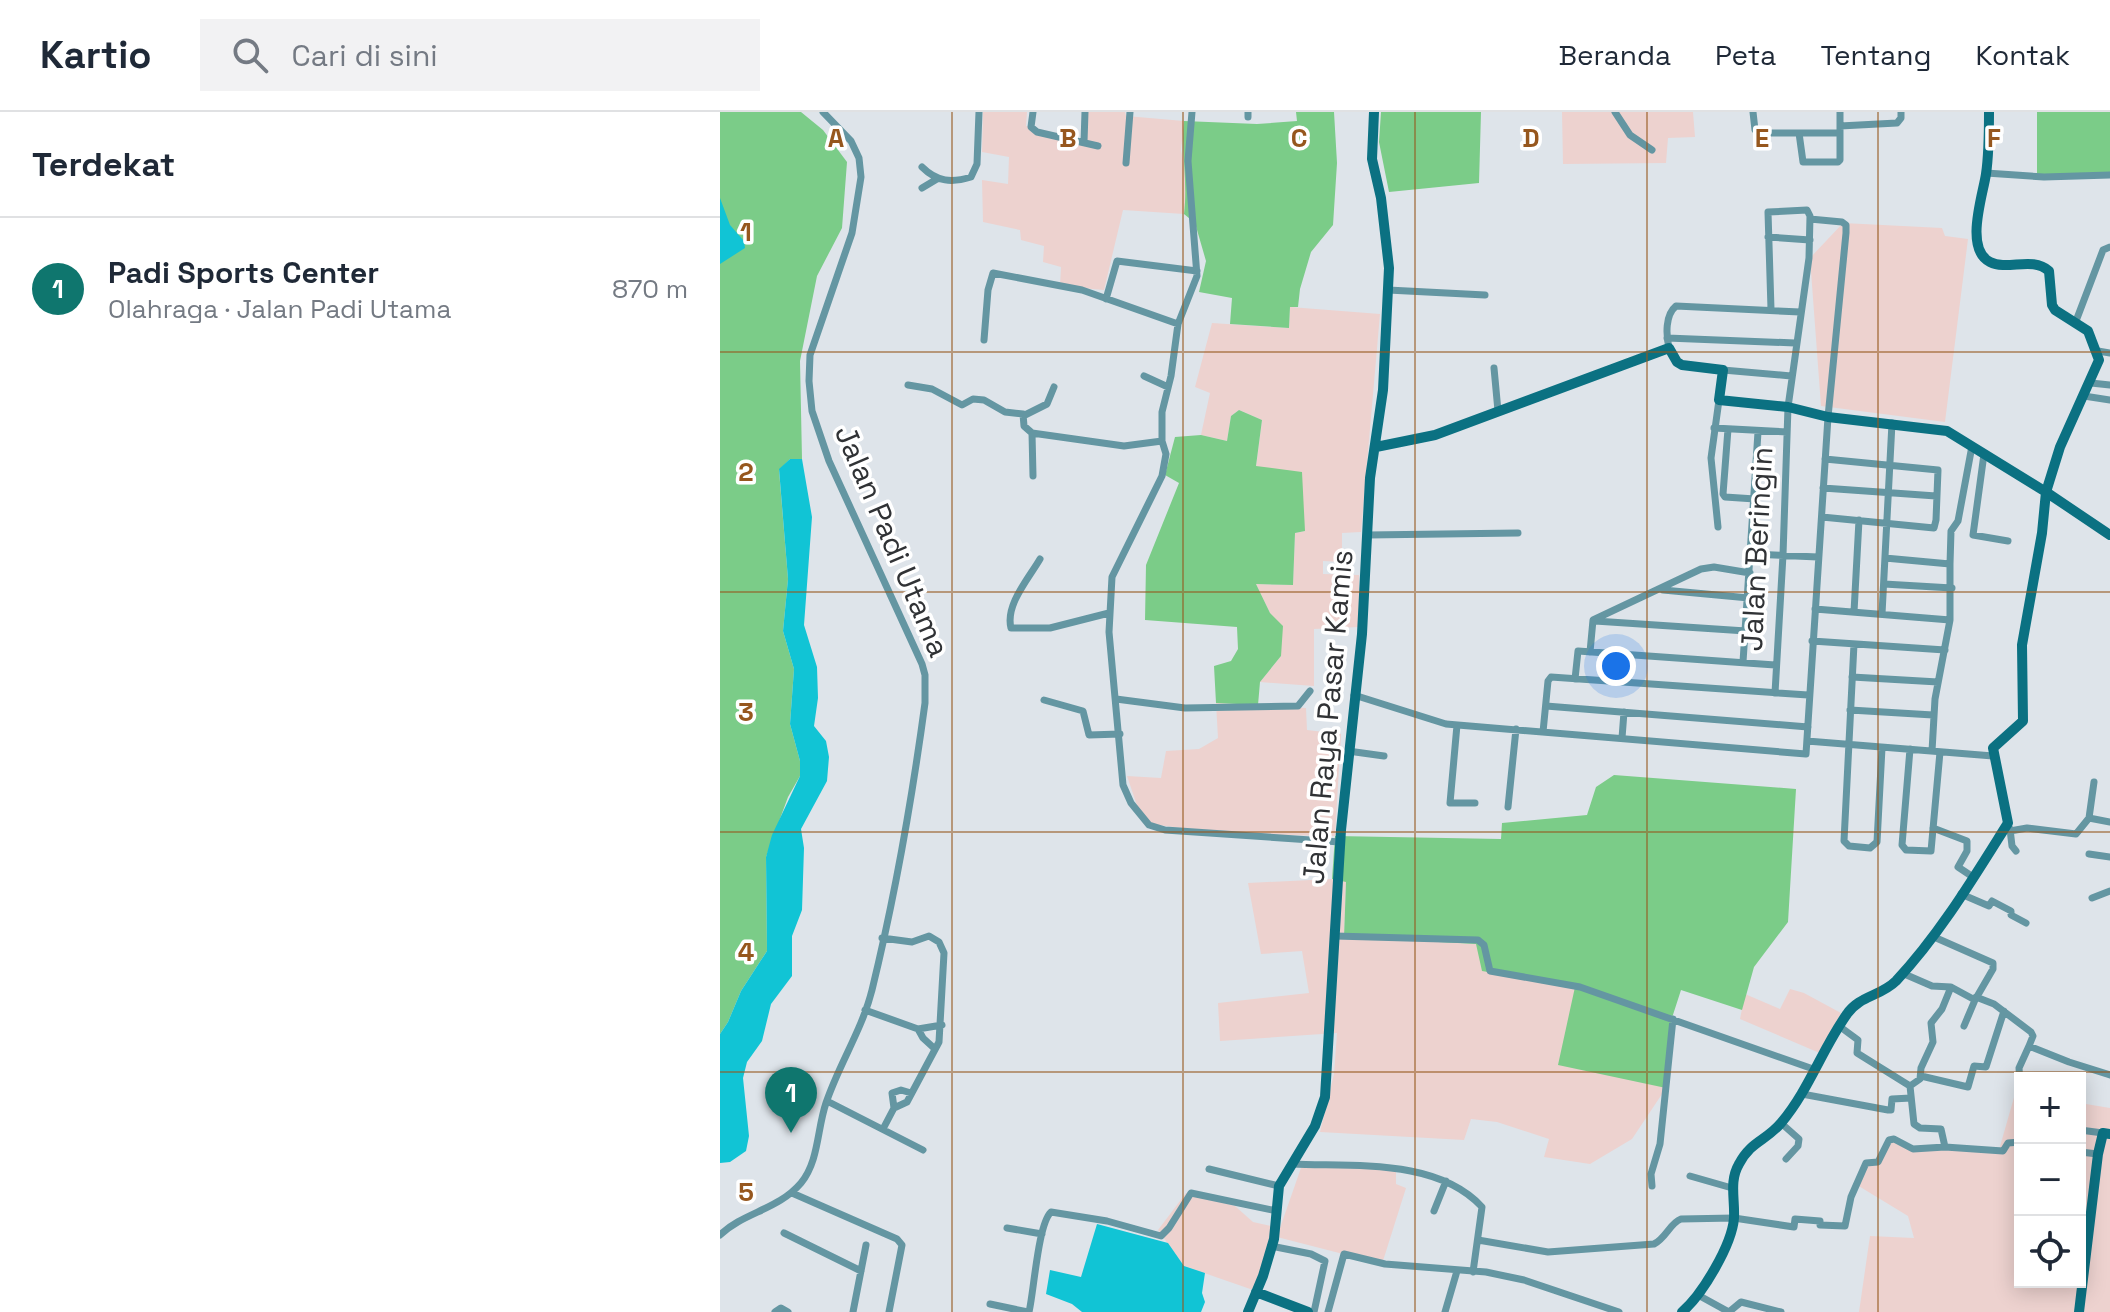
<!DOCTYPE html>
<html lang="id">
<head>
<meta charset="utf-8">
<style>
  :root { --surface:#fff; --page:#f2f2f3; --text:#1f2937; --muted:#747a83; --line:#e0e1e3; --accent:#0f766e }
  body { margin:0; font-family:"Space Grotesk",sans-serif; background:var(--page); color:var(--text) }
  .controls { position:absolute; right:24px; bottom:24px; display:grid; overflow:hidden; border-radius:0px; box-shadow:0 4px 20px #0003 }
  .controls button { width:72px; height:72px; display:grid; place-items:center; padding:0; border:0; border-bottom:2px solid var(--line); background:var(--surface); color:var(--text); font:40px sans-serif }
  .you { position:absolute; left:896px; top:554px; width:28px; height:28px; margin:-20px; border:6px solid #fff; border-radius:50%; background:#1a73e8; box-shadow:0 0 0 12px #1a73e833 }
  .badge { display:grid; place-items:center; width:52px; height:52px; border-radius:50%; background:var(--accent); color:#fff; font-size:26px; font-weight:700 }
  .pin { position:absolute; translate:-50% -66px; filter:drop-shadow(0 2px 4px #0008) }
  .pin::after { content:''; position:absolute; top:42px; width:28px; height:24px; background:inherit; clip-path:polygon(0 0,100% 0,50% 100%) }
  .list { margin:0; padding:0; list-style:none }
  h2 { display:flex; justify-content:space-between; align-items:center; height:104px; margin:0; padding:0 32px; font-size:34px }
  h2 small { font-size:26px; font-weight:400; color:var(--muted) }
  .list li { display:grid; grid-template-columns:52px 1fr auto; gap:24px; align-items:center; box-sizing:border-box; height:144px; padding:0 32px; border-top:2px solid var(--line) }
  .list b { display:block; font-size:30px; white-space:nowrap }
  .list p { margin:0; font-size:26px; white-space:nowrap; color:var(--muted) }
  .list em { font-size:26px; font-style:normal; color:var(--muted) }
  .icon { flex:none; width:44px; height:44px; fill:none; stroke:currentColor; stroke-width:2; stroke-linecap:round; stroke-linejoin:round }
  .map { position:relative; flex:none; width:1390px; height:1200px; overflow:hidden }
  header { display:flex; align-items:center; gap:48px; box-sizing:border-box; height:112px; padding:0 40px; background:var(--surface); border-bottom:2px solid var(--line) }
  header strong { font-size:38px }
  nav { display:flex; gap:44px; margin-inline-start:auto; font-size:28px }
  .search { width:560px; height:72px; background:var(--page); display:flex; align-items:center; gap:20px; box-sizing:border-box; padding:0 28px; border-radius:0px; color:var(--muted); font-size:30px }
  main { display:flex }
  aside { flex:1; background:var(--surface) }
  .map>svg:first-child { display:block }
  .industrial { fill:#edd2cf }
  .green { fill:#7bcc88 }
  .water { fill:#11c4d5 }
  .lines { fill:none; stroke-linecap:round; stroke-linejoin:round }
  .street { stroke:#6496a2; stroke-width:7 }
  .secondary { stroke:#0b7182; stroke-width:10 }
  .grid { fill:none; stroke:#96571e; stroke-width:2; stroke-opacity:0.55 }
  .labels { text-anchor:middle; stroke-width:7; stroke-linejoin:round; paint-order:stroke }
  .street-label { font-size:30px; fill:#303235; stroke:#fff }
  .grid-label { font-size:26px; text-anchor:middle; font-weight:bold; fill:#96571e; stroke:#fff; stroke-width:7; stroke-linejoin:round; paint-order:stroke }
</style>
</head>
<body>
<header>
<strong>Kartio</strong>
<div class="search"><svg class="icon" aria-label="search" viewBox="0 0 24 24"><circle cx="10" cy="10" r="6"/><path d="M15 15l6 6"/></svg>Cari di sini</div>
<nav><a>Beranda</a><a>Peta</a><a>Tentang</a><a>Kontak</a></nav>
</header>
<main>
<aside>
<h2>Terdekat<small></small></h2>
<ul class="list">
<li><span class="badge">1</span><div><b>Padi Sports Center</b><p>Olahraga · Jalan Padi Utama</p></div><em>870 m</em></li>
</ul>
</aside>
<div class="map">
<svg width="1390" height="1200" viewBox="0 0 1390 1200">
  <rect width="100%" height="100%" fill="#dee4ea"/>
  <path class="industrial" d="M 263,0 L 307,0 L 306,14 L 362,27 L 364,0 L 405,0 L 406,4 L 464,9 L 461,38 L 468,73 L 464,102 L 403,98 L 384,178 L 340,174 L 341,155 L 323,150 L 324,134 L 301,128 L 300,118 L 263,110 L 262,68 L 288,72 L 289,45 L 262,40 Z
    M 842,0 L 973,0 L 975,25 L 948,26 L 946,51 L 843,52 Z
    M 1123,111 L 1222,116 L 1225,124 L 1248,127 L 1225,310 L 1101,294 L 1090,146 Z
    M 570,195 L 660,202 L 641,420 L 622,421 L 622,450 L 603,449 L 603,462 L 639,463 L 639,515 L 594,517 L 594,574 L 540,570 L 561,544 L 550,501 L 536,472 L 573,473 L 575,421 L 585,419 L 536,355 L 542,308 L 519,298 L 511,304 L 507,329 L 481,323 L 490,281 L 475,275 L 492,211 L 569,216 Z
    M 496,591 L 586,596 L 587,618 L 621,622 L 615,724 L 507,722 L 423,711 L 407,664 L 441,666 L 446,639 L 479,637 L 498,626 Z
    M 611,767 L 626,769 L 624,825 L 756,832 L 856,875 L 946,976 L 912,1027 L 870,1052 L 824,1045 L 829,1027 L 777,1010 L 751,1007 L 744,1028 L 600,1020 L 614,962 L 617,921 L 500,929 L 498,891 L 589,881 L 582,839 L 541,842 L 528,771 Z
    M 1070,877 L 1084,881 L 1121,901 L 1102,942 L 1020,907 L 1025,882 L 1060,897 Z
    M 1295,982 L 1300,983 L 1300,1170 L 1360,1170 L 1360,991 L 1390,996 L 1390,1200 L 1139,1200 L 1150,1124 L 1194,1126 L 1188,1104 L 1137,1073 L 1145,1052 L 1157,1052 L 1170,1027 L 1191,1038 L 1279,1038 Z
    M 582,1053 L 676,1057 L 676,1072 L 686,1076 L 662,1152 L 557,1125 L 536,1179 L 464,1154 L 438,1118 L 466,1081 L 515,1094 L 533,1110 L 560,1116 Z"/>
  <path class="green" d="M 0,0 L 81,0 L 103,18 L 127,50 L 122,116 L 97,164 L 80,249 L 82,347 L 70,347 L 59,358 L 68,467 L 63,519 L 74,557 L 70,612 L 80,649 L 80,664 L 68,685 L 46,745 L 47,839 L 21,879 L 8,910 L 0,922 Z
    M 576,0 L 614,0 L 617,51 L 613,113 L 591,140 L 580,177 L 578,195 L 570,195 L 569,216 L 510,212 L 512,186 L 479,180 L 486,149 L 475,111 L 464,102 C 468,69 461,42 464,9 L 537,12 L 577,9 Z
    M 661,0 L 761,0 L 759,71 L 669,80 L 659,30 Z
    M 1317,0 L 1390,0 L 1390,60 L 1317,63 Z
    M 519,298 L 542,308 L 536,354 L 582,360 L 585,419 L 575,421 L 573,473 L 536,472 L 550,501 L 563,514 L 561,544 L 540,570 L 538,593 L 496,591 L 494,554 L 511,549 L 518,537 L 517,515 L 425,508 L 426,453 L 459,371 L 445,363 L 455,325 L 481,323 L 507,329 L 511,304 Z
    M 894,663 L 1076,677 L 1068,810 L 1034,855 L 1022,898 L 961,878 L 951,909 L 946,976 L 838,953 L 855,875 L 762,859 L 756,832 L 624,825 L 626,770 L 612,767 L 615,724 L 781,727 L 782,711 L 867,703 L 876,675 Z"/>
  <path class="water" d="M 0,86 L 10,113 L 24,129 L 25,136 L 0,152 Z
    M 70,347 L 82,347 L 92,405 L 84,513 L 97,555 L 98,586 L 94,614 L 106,629 L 109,645 L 107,669 L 81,717 L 84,736 L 82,798 L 72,824 L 72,864 L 51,892 L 42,929 L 27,950 L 23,966 L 29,1024 L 26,1039 L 10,1050 L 0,1051 L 0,922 L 8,910 L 21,879 L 47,839 L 46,745 L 52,723 L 80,664 L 80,649 L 70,612 L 74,557 L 63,519 L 68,467 L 59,357 Z
    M 377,1112 L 448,1131 L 464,1154 L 485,1161 L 482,1181 L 485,1190 L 481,1200 L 362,1200 L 352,1192 L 326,1182 L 330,1158 L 361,1165 Z"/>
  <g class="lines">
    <path class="street" d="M 313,0 L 311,15 L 317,20 L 378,34
      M 472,0 L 468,49 L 477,164 L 458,212 L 451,264 L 442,300 L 442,329 L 446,342 L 442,364 L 392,465 L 389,520 L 403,673 L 411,691 L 429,713 L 445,718 L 620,730
      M 528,0 L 528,5
      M 895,0 L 910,23 L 932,38
      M 1033,0 L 1035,18 L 1040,21 L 1120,21
      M 1120,14 L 1177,11 L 1181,6 L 1181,0
      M 1079,21 L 1083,50 L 1118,50 L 1120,48 L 1120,0
      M 364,30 L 365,0
      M 406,51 L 410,0
      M 202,55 C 217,70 232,71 251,65 L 257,52 L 259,0
      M 1266,61 L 1324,65 L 1390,63
      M 202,76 L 217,67
      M 1048,125 L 1090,128
      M 668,178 L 765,183
      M 386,187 L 397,149 L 477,159
      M 1051,197 L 1048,100 L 1087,98 L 1090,104 L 1089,146 L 1068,295 L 1063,443 L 1055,581
      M 1356,209 L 1383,138 L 1390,135
      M 947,226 L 1075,231
      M 264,228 L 268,178 L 273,161 L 362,178 L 458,212
      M 949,236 C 946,223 945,203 956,194 L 1080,200
      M 1378,239 L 1390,241
      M 774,256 L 778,299
      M 1003,258 L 1071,264
      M 424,264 L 448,275
      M 1371,271 L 1390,273
      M 188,273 L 212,277 L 242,293 L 253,287 L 264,288 L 285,300 L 303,302 L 304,314 L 312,321 L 404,334 L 442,329
      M 1364,284 L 1390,288
      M 305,303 L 327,292 L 334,275
      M 994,316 L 1067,320
      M 1008,317 L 1003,382 L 1005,385 L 1035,387
      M 312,321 L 313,364
      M 1264,342 L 1253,423 L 1288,429
      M 1103,376 L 1216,384
      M 1102,405 L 1214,416 L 1216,408 L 1218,358 L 1105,347
      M 998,415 L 991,346 L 999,288
      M 648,423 L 798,421
      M 1032,442 L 1098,445
      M 1165,446 L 1230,452 L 1230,508 L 1215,587 L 1212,639
      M 320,447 C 309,466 285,493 291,516 L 330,516 L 389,501
      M 1230,452 L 1231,419 L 1238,409 L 1252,334
      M 1164,472 L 1232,476
      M 943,478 L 1029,486
      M 1095,497 L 1230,508
      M 1134,500 L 1139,408
      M 1162,502 L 1172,311
      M 875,509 L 1026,519
      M 1092,529 L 1225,538
      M 1134,532 L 1124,729 L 1129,734 L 1150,736 L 1157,730 L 1162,636
      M 870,540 L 873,508 L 981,457 L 994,455 L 1030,461
      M 1023,550 L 1038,320
      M 1132,565 L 1218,570
      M 855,567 L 858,539 L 1055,553
      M 634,583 L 726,612 L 1086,642 L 1108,305 L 1126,121 L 1126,113 L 1122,110 L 1090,107
      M 396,587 L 465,596 L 578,594 L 590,579
      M 324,588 L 363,599 L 369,623 L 400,622
      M 826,594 L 1088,615
      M 1130,598 L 1213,603
      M 737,613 L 730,691 L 755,691
      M 823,620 L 828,569 L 831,565 L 1088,583
      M 902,626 L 904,600
      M 1087,629 L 1273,644
      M 1190,637 L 1182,733 L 1186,738 L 1211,739 L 1220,640
      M 628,639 L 664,644
      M 788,695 L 796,617
      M 1369,706 L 1390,710
      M 1213,716 L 1247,729 L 1247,739 L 1238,755 L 1253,765
      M 1290,717 L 1292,734 L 1296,739
      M 1290,719 L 1307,716 L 1356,722 L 1369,706 L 1374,670
      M 1369,742 L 1390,745
      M 1241,782 L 1269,794 L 1272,789 L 1291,799 L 1291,803 L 1306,811
      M 1372,786 L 1390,779
      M 615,824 L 758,828 L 764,833 L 770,859 L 860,875 L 1096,958
      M 1214,825 L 1273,851 L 1273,857 L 1255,888 L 1244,914
      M 162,826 L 192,830 L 209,824 L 219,830 L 224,841 L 219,930 L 187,990 L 174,996 L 163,1017
      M 1182,861 L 1212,874 L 1231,875 L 1255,888
      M 1256,885 L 1274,892 L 1311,920 L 1313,924 L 1309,934
      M 145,898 L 198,917
      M 1119,914 L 1138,928 L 1137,941 L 1190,974
      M 215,937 L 203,926 L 198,917 L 222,913
      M 1201,964 L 1248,975 L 1254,954 L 1266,955 L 1284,899
      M 1300,972 L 1299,956 L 1309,934 L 1349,950 L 1390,963
      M 1082,982 L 1168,998 L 1171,998 L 1172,987 L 1191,986
      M 107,989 L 203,1038
      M 174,996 L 172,981 L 181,978 L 191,981
      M 1061,1011 L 1079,1027 L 1078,1034 L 1066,1047
      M 1360,1018 L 1383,1021
      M 1225,1035 L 1221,1017 L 1200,1016 L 1194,1012 L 1190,974 L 1200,967 L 1201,956 L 1213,930 L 1211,911 L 1222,897 L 1231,875
      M 1360,1040 L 1378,1042
      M 572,1052 C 633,1055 717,1046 762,1095 L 753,1160
      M 489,1057 L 559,1074
      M 970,1064 L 1012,1076
      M 932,1074 L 931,1062 L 940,1032 L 953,907
      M 72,1081 L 177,1127 L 182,1133 L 169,1200
      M 714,1099 L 726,1069
      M 287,1116 L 322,1122
      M 64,1121 L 141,1159
      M 0,1123 C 24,1100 58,1098 81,1071 C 99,1049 97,1017 106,991 C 119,952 142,918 152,878 C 175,784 192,687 205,591 L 205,563 L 202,552 L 109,349 L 92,299 L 89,269 L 90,243 L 132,121 L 141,65 L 139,46 L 131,29 L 103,0
      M 758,1128 L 828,1140 L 934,1132 C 946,1126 950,1111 961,1107 L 1014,1106 L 1074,1115 L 1075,1107 L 1100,1109 L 1100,1113 L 1125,1114 L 1131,1085 L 1146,1051 L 1158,1050 L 1169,1028 L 1174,1027 L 1193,1037 L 1225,1035 L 1283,1039 L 1288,1031 L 1300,1030
      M 551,1134 L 591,1142 L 605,1149 L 594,1200
      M 978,1183 L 1009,1200 L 1021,1190 L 1061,1200
      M 270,1192 L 308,1200
      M 55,1200 L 61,1196 L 68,1200
      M 133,1200 L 146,1133
      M 309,1200 C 314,1179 318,1112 331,1100 L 387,1109 L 441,1124 L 449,1116 L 471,1081 L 557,1099
      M 608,1200 L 624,1142 L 665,1152 L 766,1160 L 804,1168 L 899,1200
      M 725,1200 L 737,1159"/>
    <path class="secondary" d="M 656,335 L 715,323 L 949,236 L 957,250 L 962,253 L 1003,258 L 999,288 L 1068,295 L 1108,305 L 1227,319 L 1326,380 L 1390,423
      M 536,1180 L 588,1200
      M 528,1200 L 543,1164 L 554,1127 L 559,1074 L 595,1014 L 605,985 L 621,718 L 642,522 L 650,366 L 663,278 L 669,156 L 661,86 L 652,47 L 654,0
      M 962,1200 C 982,1183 1012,1133 1014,1106 C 1015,1087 1009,1069 1019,1052 C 1031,1029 1046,1029 1061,1011 C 1089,978 1102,937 1127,902 C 1139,884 1161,884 1176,869 C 1220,822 1254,765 1288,711 L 1273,636 L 1303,609 L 1302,533 L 1322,421 L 1326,380 L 1340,335 L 1379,248 L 1368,219 L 1335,198 L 1332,193 L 1329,159 C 1312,144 1288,159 1270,150 C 1244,137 1263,83 1266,62 C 1269,42 1269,20 1269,0
      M 1359,1200 L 1378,1042 L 1383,1021 L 1390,1022"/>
  </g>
  <path class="grid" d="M 232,0 L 232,1200M 463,0 L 463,1200M 695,0 L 695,1200M 927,0 L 927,1200M 1158,0 L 1158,1200M 0,240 L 1390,240M 0,480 L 1390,480M 0,720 L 1390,720M 0,960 L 1390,960"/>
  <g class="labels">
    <g class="street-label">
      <text transform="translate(172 429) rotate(67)" y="10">Jalan Padi Utama</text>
      <text transform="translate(1037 437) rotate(-87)" y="10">Jalan Beringin</text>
      <text transform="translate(608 605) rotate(-85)" y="10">Jalan Raya Pasar Kamis</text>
    </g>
  </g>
  <g class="grid-label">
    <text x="116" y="35">A</text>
    <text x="348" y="35">B</text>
    <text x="579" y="35">C</text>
    <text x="811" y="35">D</text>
    <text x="1042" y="35">E</text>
    <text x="1274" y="35">F</text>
    <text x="26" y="129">1</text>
    <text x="26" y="369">2</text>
    <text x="26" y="609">3</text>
    <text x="26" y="849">4</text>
    <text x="26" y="1089">5</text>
  </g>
</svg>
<div class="controls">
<button>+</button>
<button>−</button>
<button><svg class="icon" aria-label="locate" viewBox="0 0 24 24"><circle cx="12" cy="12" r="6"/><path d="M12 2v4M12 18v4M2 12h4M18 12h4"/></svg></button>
</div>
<div class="you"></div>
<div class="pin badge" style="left:71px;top:1021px">1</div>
</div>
</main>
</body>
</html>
